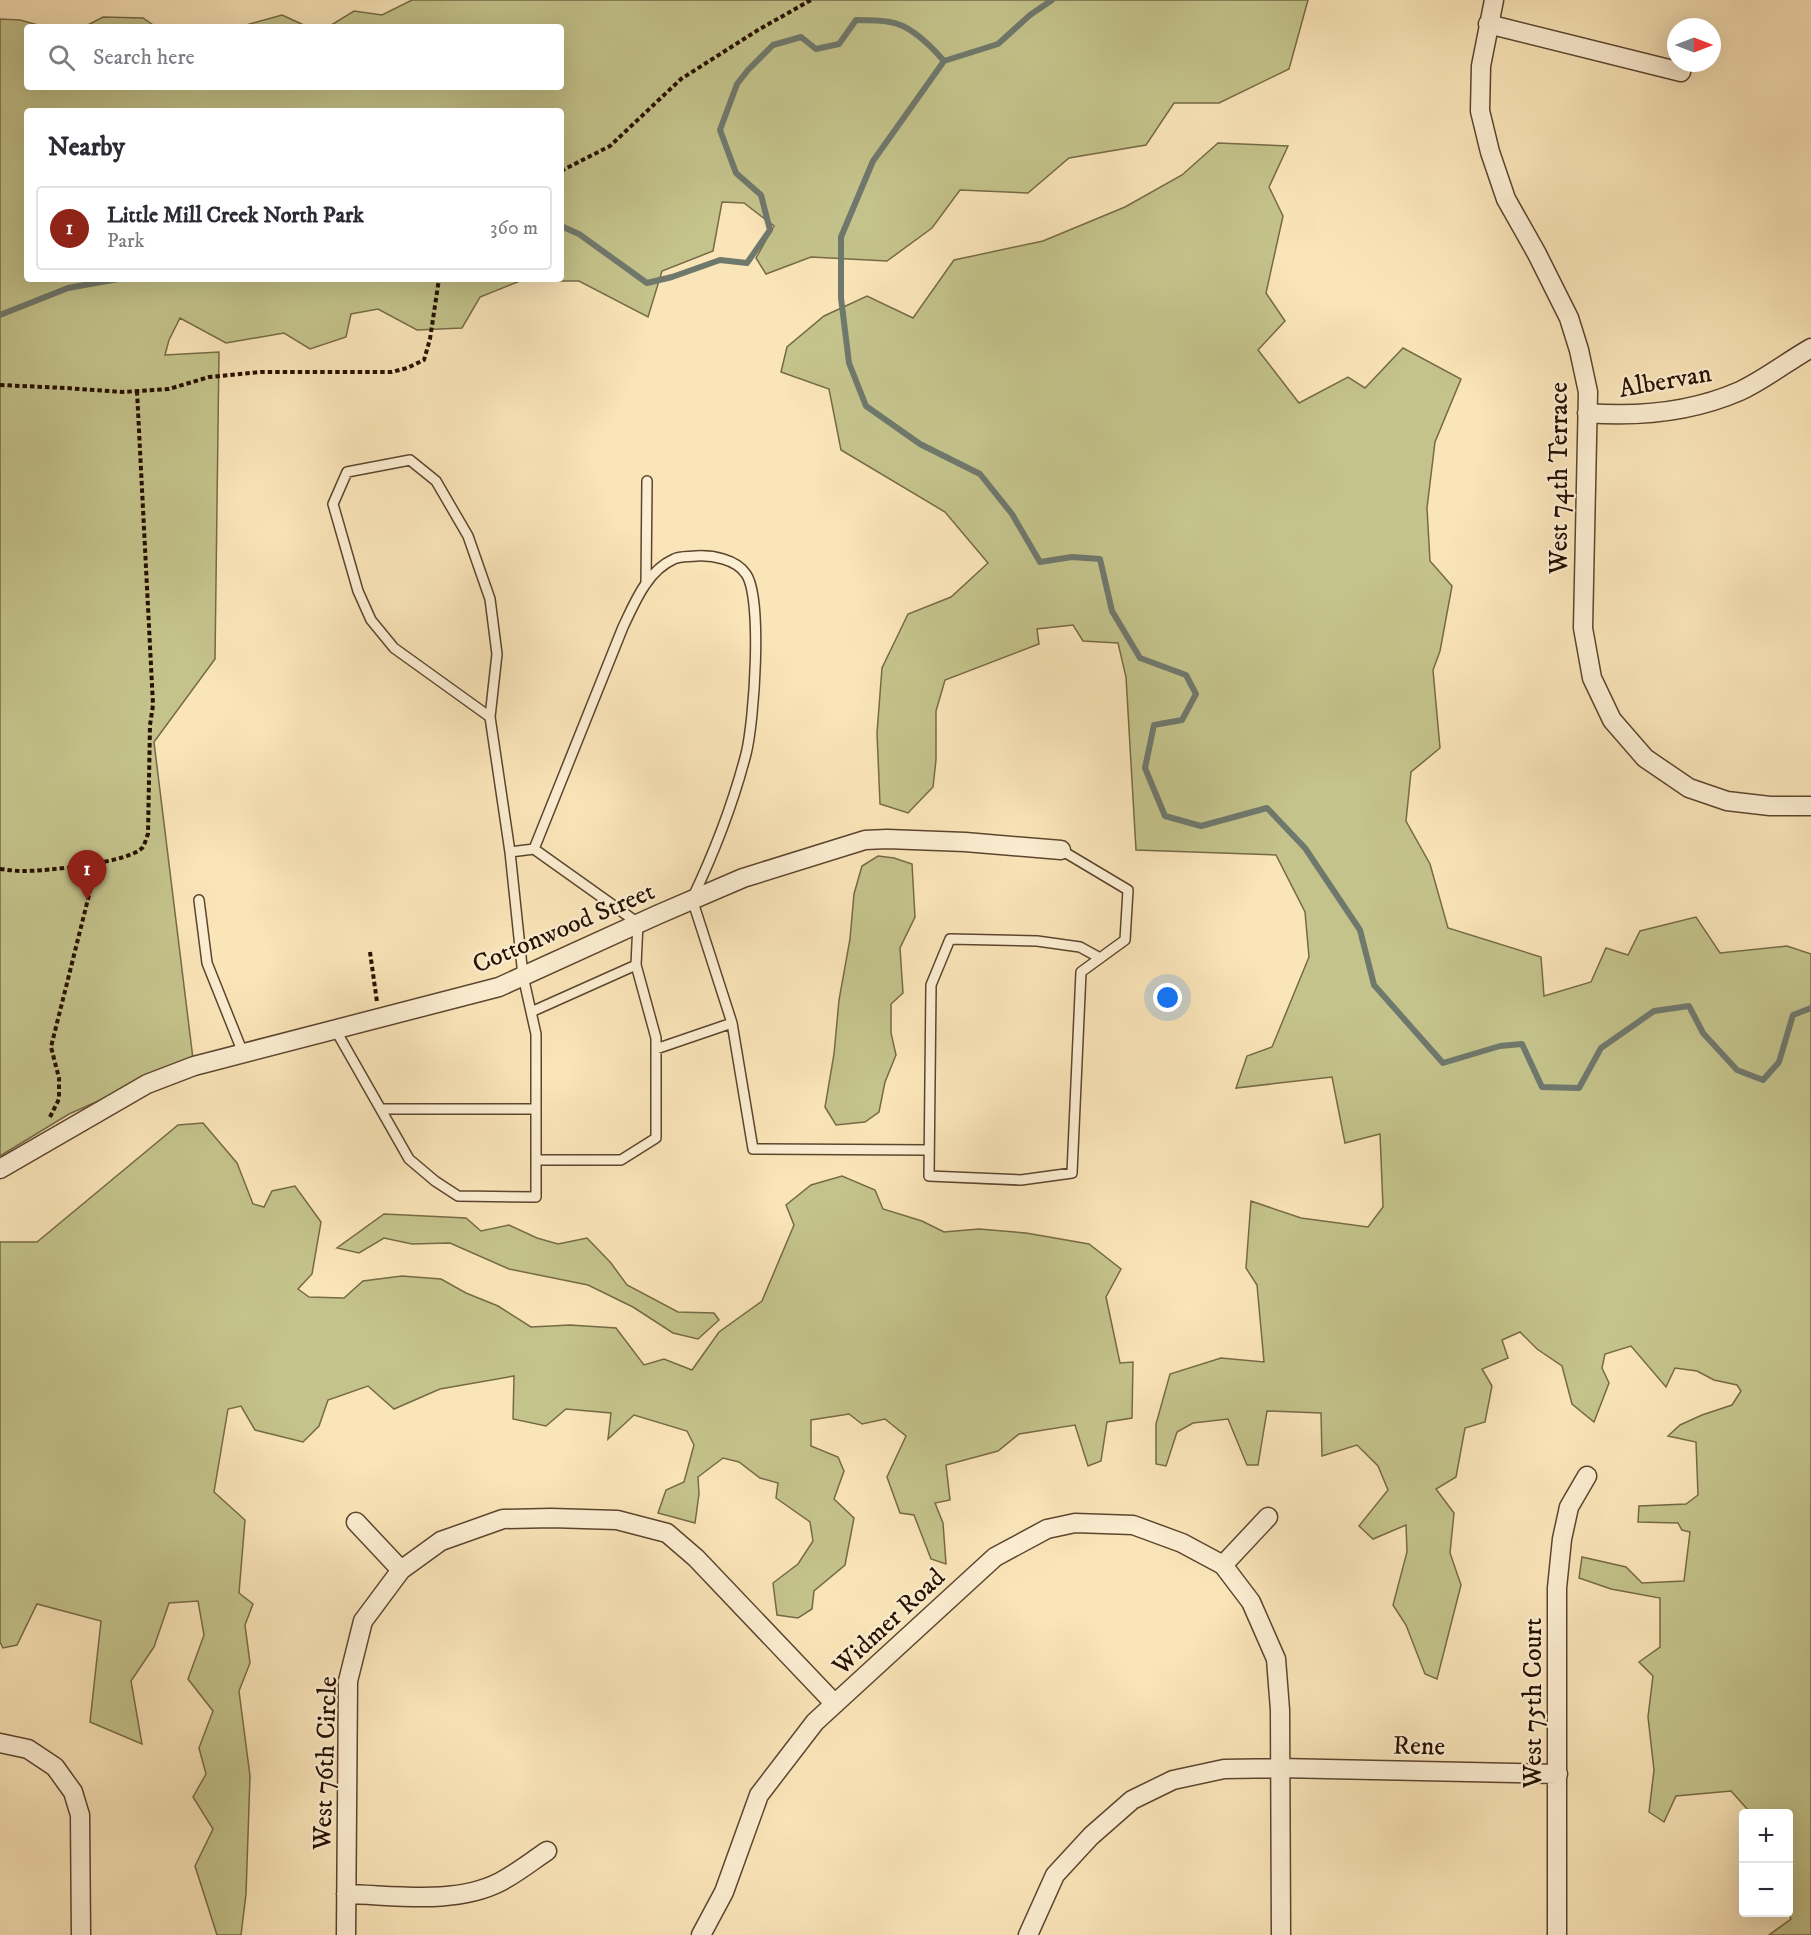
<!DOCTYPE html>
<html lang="en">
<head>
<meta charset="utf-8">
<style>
  :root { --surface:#fff; --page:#f7f7f7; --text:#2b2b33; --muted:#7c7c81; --line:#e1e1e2; --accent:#8f2418 }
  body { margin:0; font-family:"IM FELL DW Pica",serif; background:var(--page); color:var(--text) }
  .controls { position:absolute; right:18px; bottom:18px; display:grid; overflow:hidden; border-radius:6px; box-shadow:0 6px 24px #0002 }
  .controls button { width:54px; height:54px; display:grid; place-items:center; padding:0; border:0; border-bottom:2px solid var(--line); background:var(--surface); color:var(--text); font:30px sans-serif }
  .compass { position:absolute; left:1667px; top:18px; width:54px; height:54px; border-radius:50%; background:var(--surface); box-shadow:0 6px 24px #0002; rotate:90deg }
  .you { position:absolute; left:1168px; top:998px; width:21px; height:21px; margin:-15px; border:4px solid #fff; border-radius:50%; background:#1a73e8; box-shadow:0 0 0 9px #1a73e833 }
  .badge { display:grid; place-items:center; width:39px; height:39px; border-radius:50%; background:var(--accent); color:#fff; font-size:20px; font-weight:700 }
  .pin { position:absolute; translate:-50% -50px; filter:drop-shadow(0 2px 3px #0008) }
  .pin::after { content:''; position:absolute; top:32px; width:21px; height:18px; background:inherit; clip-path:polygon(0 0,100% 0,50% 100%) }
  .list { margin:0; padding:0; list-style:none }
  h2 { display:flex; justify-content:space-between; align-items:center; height:78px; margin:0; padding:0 24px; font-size:26px }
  h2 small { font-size:20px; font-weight:400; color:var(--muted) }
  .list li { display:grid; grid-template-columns:39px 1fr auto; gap:18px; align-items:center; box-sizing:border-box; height:84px; margin:0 12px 12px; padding:0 12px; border:2px solid var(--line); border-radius:6px }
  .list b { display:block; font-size:22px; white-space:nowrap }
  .list p { margin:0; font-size:20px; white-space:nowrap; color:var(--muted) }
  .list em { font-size:20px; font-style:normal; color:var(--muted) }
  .icon { flex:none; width:33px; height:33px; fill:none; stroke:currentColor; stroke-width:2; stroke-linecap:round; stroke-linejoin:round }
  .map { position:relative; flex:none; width:1811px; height:1935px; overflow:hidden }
  .search { position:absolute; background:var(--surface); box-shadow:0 6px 24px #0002; left:24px; top:24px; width:540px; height:66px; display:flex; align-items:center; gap:15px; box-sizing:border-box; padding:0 21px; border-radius:6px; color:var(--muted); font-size:22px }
  .panel { position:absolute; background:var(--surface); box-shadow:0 6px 24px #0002; left:24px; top:108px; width:540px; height:174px; border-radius:6px }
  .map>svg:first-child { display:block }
  .green { fill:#c4c38b; stroke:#766a46; stroke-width:1.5; fill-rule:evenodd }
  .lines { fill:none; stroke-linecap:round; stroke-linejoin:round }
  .stream { stroke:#6f786d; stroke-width:6 }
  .service-casing { stroke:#5c452e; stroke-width:12 }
  .minor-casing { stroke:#5c452e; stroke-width:21 }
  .path { stroke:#271000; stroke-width:4; stroke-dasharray:4.5 3; stroke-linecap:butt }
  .service { stroke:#fceed2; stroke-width:9 }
  .minor { stroke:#fceed2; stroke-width:18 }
  .labels { text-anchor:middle; stroke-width:4.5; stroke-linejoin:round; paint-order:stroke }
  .street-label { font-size:26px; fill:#271000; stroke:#fceed2 }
</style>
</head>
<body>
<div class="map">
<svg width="1811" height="1935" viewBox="0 0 1811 1935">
  <rect width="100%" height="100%" fill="#fae5b9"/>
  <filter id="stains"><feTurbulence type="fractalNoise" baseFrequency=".00333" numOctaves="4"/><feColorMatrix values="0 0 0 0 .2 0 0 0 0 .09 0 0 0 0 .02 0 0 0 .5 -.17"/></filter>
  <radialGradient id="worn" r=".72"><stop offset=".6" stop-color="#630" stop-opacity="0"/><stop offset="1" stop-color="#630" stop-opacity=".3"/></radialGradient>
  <path class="green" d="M 412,0 L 1308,0 L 1289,69 L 1219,103 L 1174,103 L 1146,145 L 1069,158 L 1028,193 L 960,190 L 932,228 L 887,261 L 811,257 L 766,274 L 756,258 L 774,226 L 744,203 L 722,202 L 713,251 L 662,271 L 648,317 L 579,281 L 520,281 L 480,297 L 462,328 L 417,330 L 378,309 L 351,314 L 346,337 L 310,349 L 284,333 L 226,343 L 180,318 L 169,340 L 165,355 L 219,352 L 215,659 L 154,742 L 193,1059 L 69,1114 L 0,1156 L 0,19 L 20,20 L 45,27 L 27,27 L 27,87 L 561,87 L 561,27 L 328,27 L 354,11 L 382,15 ZM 27,111 L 561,111 L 561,279 L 27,279 Z
    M 282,15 L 308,27 L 239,27 Z
    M 103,17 L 143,18 L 156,27 L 84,27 Z
    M 1218,143 L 1288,146 L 1269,187 L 1283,216 L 1266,293 L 1285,321 L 1258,350 L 1299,403 L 1348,377 L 1365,388 L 1403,348 L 1461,379 L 1435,442 L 1427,508 L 1430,561 L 1452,586 L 1440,651 L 1433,670 L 1440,748 L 1411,772 L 1406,821 L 1430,864 L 1448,928 L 1541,957 L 1544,996 L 1591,982 L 1606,948 L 1628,955 L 1640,931 L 1696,917 L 1720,953 L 1787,946 L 1811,954 L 1811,1935 L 1769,1935 L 1791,1919 L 1788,1912 L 1788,1814 L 1749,1813 L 1749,1811 L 1731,1791 L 1676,1796 L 1664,1822 L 1649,1812 L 1654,1770 L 1648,1717 L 1653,1676 L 1639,1662 L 1660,1647 L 1660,1598 L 1611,1589 L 1579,1578 L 1582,1557 L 1626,1567 L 1642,1583 L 1684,1581 L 1690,1532 L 1682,1530 L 1678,1523 L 1638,1522 L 1639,1506 L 1686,1504 L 1698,1495 L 1696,1442 L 1668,1436 L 1680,1425 L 1702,1415 L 1732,1405 L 1741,1391 L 1737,1385 L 1714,1380 L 1697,1371 L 1675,1368 L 1666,1387 L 1631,1346 L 1605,1354 L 1602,1368 L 1609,1383 L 1594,1422 L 1572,1404 L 1562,1366 L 1537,1349 L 1520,1332 L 1502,1340 L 1508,1358 L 1482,1369 L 1492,1386 L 1485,1422 L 1465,1428 L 1456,1477 L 1436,1489 L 1454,1513 L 1450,1553 L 1461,1585 L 1437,1679 L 1425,1674 L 1406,1625 L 1393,1605 L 1407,1552 L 1406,1525 L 1373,1539 L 1359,1526 L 1388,1490 L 1378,1466 L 1357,1445 L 1322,1456 L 1321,1413 L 1267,1411 L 1258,1465 L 1247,1465 L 1228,1419 L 1193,1423 L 1177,1432 L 1166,1466 L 1156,1464 L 1156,1424 L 1170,1374 L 1221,1358 L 1264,1362 L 1257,1285 L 1246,1268 L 1251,1201 L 1301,1218 L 1368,1227 L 1383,1207 L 1380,1134 L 1345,1143 L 1332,1077 L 1236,1088 L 1247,1056 L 1272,1047 L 1309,957 L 1305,912 L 1276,855 L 1136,850 L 1126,677 L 1118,643 L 1083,641 L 1073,625 L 1037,629 L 1039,644 L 945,680 L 936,711 L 936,760 L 933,787 L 908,813 L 880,804 L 877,733 L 882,668 L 908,614 L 951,597 L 988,563 L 945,512 L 841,450 L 829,389 L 781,372 L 787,347 L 824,316 L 867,296 L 913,318 L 954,260 L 1043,241 L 1125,207 L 1182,175 Z
    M 878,856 L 894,858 L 912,864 L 915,917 L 900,948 L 903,993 L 891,1004 L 891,1033 L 896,1055 L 885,1082 L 879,1112 L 865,1122 L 836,1125 L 825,1107 L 834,1054 L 839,1000 L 850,939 L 854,894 L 862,866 Z
    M 203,1123 L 237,1163 L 253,1204 L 264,1207 L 272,1191 L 295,1186 L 321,1222 L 312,1274 L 298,1289 L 309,1297 L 344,1298 L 363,1281 L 402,1276 L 441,1279 L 466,1293 L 498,1306 L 531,1327 L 570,1325 L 616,1328 L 644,1365 L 664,1359 L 692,1370 L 719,1332 L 762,1301 L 794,1225 L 786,1205 L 811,1185 L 842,1176 L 875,1190 L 883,1209 L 922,1221 L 944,1232 L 979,1229 L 1026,1233 L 1089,1244 L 1121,1269 L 1106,1297 L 1120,1363 L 1133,1362 L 1132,1418 L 1107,1422 L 1101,1461 L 1088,1466 L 1075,1425 L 1019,1434 L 998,1451 L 946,1465 L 950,1500 L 935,1503 L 943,1523 L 946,1564 L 931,1559 L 914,1515 L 900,1513 L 887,1477 L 906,1436 L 885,1419 L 862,1424 L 849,1414 L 811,1420 L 811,1446 L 838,1457 L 844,1471 L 834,1499 L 854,1518 L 845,1565 L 814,1591 L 812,1609 L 798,1618 L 777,1615 L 773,1583 L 798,1564 L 813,1541 L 810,1522 L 776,1498 L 778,1483 L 760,1478 L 739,1462 L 723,1458 L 698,1477 L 699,1494 L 695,1523 L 658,1513 L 666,1490 L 684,1482 L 694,1445 L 687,1431 L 634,1415 L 608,1439 L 611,1413 L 566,1409 L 546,1426 L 513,1419 L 514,1376 L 440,1389 L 394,1409 L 368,1386 L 328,1400 L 319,1426 L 303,1442 L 255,1430 L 241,1406 L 228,1409 L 214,1492 L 245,1520 L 239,1593 L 253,1604 L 245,1625 L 250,1663 L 239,1691 L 250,1776 L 246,1894 L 241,1935 L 217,1935 L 195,1866 L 213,1829 L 193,1797 L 206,1774 L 199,1748 L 213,1711 L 188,1679 L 204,1635 L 198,1601 L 169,1603 L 154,1647 L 131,1681 L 142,1744 L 90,1722 L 101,1621 L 37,1604 L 17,1645 L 3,1648 L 0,1642 L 0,1242 L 37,1242 L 178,1125 Z
    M 384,1214 L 466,1218 L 481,1231 L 509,1225 L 537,1238 L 558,1244 L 587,1238 L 611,1263 L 627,1285 L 678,1312 L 714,1313 L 719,1320 L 698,1339 L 673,1333 L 633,1307 L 588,1285 L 509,1269 L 450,1243 L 412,1244 L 384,1238 L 359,1253 L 337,1248 Z"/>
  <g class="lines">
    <path class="stream" d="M 944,61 L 873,161 L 841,237 L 841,298 L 849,363 L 866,406 L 920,444 L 980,474 L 1012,514 L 1040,562 L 1072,557 L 1100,559 L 1112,611 L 1140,658 L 1186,675 L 1196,694 L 1182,720 L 1154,725 L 1145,768 L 1165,816 L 1201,826 L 1267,808 L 1305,848 L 1360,930 L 1374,985 L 1443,1063 L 1500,1046 L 1522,1044 L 1542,1087 L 1579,1088 L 1601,1048 L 1654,1011 L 1689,1006 L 1703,1033 L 1737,1070 L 1763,1080 L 1779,1062 L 1793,1015 L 1811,1008
      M 561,226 L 579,234 L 647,283 L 672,277 L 720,260 L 747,263 L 770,230 L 761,195 L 736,173 L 720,130 L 737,84 L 748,70 L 773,45 L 801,37 L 816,49 L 839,44 L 856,20 C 867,20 879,20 890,22 C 911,25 931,46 944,61 L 998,44 L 1030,15 L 1052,0
      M 0,315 L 68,288 L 118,279"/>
    <g class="service-casing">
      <path id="service" d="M 410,460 L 436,481 L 468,536 L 490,599 L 497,654 L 490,717 L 394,648 L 371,620 L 358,591 L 333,504 L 347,472 Z
        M 646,584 L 647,481
        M 1061,850 L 1128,890 L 1125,940 L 1081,972 L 1072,1173 L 1021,1180 L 929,1176 L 931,985 L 950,939 L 1037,941 L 1080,947 L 1100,958
        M 510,852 L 534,849 L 623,627 C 635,602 647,571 674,559 C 680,556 689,557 696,556 C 712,555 736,559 746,574 C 763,598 754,723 746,754 C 733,804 714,853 692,899 L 732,1023 L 656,1049
        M 199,900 L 207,963 L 243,1053
        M 531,1012 L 636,965 L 638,923 L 534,849
        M 732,1023 L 753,1149 L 929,1150
        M 335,1029 L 409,1159 L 435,1181 L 458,1196 L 536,1197 L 536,1034 L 523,976 L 510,852 L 490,717
        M 381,1109 L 536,1109
        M 536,1160 L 621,1160 L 656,1138 L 656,1038 L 636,965"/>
    </g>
    <g class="minor-casing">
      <path id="minor" d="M 1494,0 L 1481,66 L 1480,111 L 1490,152 L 1506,199 L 1537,254 L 1569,318 L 1579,350 L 1588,392 L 1583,628 L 1592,678 L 1612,720 L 1645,758 L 1689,788 L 1727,801 L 1770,806 L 1811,806
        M 1488,24 L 1681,72
        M 1587,413 C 1639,417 1692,412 1740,391 C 1764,380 1788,361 1811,348
        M 0,1169 L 147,1084 L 194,1066 L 499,987 L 657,915 L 743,878 L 865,840 L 887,839 L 965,842 L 1061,850
        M 356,1522 L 401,1570
        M 1223,1565 L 1268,1517
        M 0,1743 L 28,1749 L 55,1767 L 73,1792 L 80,1815 L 81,1935
        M 346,1894 C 395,1895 455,1905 500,1882 C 517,1873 532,1861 547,1851
        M 346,1935 L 348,1681 L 363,1621 L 401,1570 L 441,1541 L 503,1519 L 551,1518 L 617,1520 L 667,1533 L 696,1558 L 835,1704
        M 701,1935 L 724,1892 L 759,1795 L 815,1722 L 995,1557 L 1047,1529 L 1075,1523 L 1133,1525 L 1182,1543 L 1223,1565 L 1251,1602 L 1276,1659 L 1280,1710 L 1281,1935
        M 1028,1935 L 1055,1875 L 1091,1836 L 1132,1800 L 1173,1780 L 1224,1769 L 1280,1768 L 1558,1774
        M 1557,1935 L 1557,1588 L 1562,1539 L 1569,1507 L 1587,1476"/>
    </g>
    <path class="path" d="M 561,171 L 610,146 L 681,79 L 758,30 L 811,0
      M 0,385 L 66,388 L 122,392 L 169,389 L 209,377 L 261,372 L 392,372 L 407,368 L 424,360 L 430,339 L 439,279
      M 0,869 C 8,870 16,871 24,871 C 45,871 130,863 143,847 C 145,844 146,838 148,834 L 150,725 L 153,705 L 137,391
      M 370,952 L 377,1002
      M 50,1117 L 59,1099 L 59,1078 L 51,1047 L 97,863"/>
    <use href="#service" class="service"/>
    <use href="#minor" class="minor"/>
  </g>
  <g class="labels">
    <g class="street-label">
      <text transform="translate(1665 380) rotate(-10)" y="9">Albervan</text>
      <text transform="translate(1558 478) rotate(-90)" y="9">West 74th Terrace</text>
      <text transform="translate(563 927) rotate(-23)" y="9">Cottonwood Street</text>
      <text transform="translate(888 1621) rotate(-43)" y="9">Widmer Road</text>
      <text transform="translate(1532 1703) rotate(-90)" y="9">West 75th Court</text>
      <text transform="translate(1419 1745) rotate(1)" y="9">Rene</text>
      <text transform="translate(324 1763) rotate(-88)" y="9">West 76th Circle</text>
    </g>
  </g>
  <rect width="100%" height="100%" filter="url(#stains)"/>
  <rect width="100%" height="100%" fill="url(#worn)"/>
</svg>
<div class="controls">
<button>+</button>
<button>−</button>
</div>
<svg class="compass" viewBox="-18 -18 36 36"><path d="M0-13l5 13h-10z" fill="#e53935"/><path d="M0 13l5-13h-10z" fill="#7c7c81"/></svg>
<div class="you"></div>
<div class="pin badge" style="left:87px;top:900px">1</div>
<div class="search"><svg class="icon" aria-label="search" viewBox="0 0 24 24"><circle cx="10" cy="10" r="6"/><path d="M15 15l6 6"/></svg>Search here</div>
<section class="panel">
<h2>Nearby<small></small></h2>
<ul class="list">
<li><span class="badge">1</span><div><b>Little Mill Creek North Park</b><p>Park</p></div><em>360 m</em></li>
</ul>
</section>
</div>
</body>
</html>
